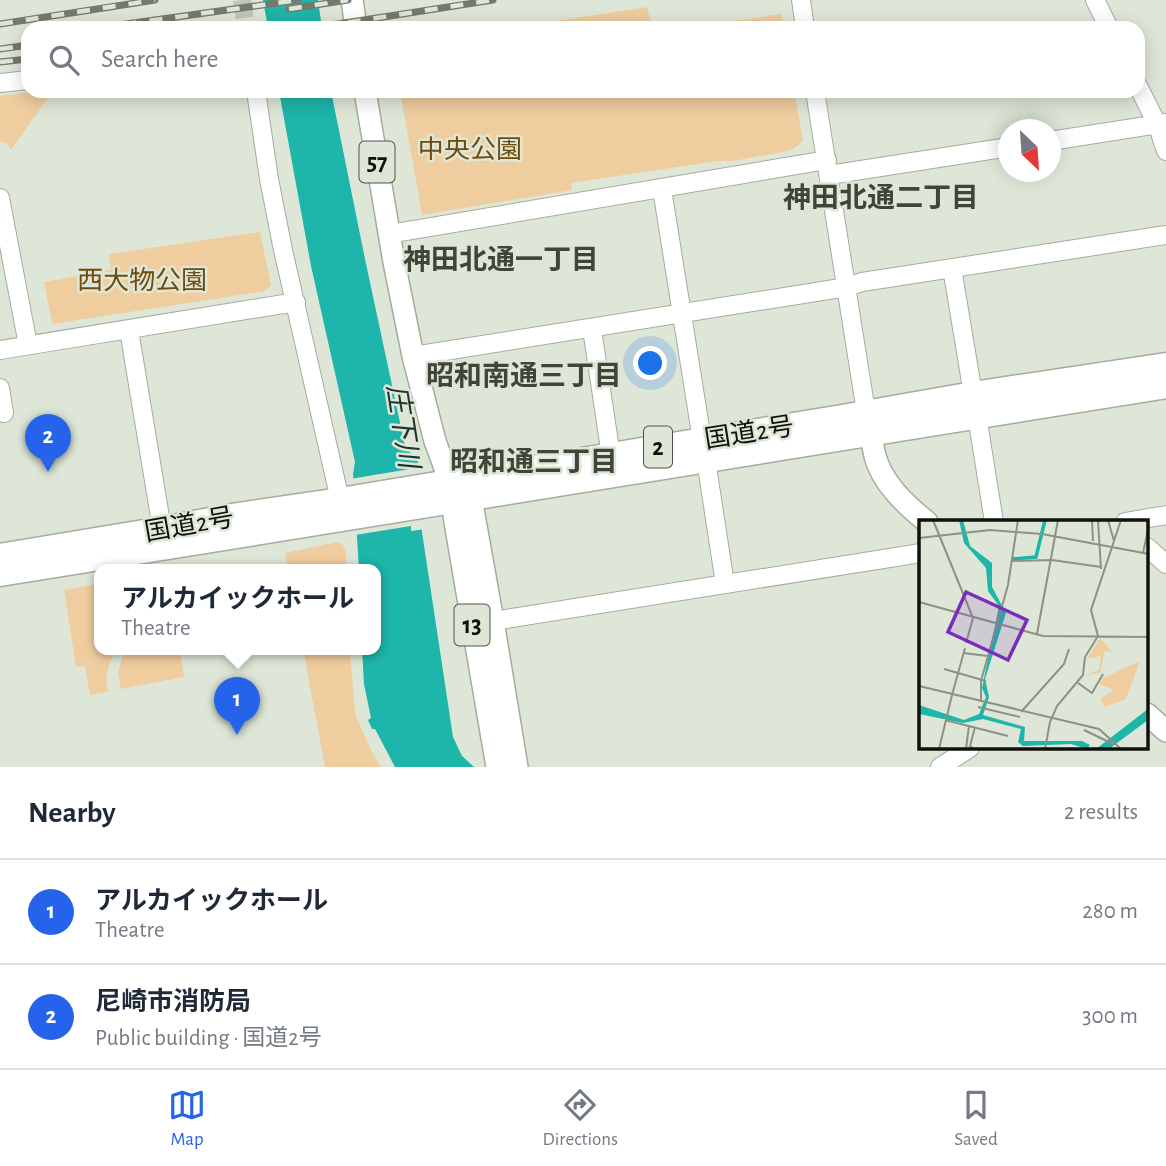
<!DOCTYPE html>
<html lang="en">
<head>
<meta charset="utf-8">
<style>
  :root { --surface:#fff; --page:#f6f6f7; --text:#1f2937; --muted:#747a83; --line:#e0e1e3; --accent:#2563eb }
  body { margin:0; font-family:"Alegreya Sans","Noto Sans JP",sans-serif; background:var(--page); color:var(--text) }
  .compass { position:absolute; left:998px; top:119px; width:63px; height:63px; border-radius:50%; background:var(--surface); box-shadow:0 4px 18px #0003; rotate:155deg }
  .you { position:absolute; left:651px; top:364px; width:24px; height:24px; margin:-18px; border:5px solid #fff; border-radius:50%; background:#1a73e8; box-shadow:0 0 0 10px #1a73e833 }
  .badge { display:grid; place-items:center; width:46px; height:46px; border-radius:50%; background:var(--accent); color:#fff; font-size:23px; font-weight:700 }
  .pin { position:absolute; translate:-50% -58px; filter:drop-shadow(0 2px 4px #0008) }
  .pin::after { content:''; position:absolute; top:37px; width:24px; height:21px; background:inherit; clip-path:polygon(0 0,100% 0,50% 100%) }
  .popup { position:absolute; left:94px; top:564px; width:287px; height:91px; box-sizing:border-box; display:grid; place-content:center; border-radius:14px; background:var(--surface); filter:drop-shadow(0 2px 5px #0005); font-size:23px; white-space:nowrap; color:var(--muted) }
  .popup b { font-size:26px; color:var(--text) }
  .popup::after { content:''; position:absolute; left:50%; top:100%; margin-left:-14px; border:14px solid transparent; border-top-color:var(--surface) }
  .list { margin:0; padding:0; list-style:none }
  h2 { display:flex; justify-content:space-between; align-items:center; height:91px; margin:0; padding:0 28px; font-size:30px }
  h2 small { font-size:23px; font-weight:400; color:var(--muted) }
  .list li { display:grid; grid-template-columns:46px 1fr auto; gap:21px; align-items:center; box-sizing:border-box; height:105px; padding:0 28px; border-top:2px solid var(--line) }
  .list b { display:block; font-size:26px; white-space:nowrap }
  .list p { margin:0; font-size:23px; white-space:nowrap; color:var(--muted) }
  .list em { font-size:23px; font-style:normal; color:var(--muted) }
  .icon { flex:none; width:38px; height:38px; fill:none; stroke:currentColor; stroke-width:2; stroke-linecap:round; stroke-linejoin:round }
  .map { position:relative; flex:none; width:1166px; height:767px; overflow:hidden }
  .search { position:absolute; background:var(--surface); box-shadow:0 4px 18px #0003; left:21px; right:21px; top:21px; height:77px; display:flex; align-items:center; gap:18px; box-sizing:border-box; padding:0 24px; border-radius:21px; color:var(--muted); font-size:26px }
  .sheet { height:301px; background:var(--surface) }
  nav { display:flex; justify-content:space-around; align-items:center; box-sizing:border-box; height:98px; border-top:2px solid var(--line); background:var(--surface); font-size:19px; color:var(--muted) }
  nav a { display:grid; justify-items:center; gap:4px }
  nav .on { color:var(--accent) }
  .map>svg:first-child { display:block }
  .green { fill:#f0cd9e }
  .water { fill:#1eb5aa }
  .pier { fill:#dee7d7 }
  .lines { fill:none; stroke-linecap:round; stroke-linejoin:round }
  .minor-tunnel { stroke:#bfc7b9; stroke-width:18; stroke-dasharray:18 9; stroke-linecap:butt }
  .minor-casing { stroke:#a4ad9d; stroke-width:20 }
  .major-casing { stroke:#a4ad9d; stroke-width:24 }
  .highway-casing { stroke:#a4ad9d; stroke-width:27 }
  .minor { stroke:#fff; stroke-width:18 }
  .major { stroke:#fff; stroke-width:21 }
  .highway { stroke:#fff; stroke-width:24 }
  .rail-casing { stroke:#747a6f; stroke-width:7 }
  .rail { stroke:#dee7d7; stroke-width:4.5; stroke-dasharray:13; stroke-linecap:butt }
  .labels { text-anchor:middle; stroke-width:5; stroke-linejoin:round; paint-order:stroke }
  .shield { fill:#dee7d7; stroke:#4d5249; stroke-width:2 }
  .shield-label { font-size:24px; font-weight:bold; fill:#0f120c }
  .park-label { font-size:26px; fill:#704b0c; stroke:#dee7d7 }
  .street-label { font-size:26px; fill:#0f120c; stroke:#dee7d7 }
  .neighbourhood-label { font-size:28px; font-weight:bold; fill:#3f4639; stroke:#dee7d7 }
  .water-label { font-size:28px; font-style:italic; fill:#1c3330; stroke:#dee7d7 }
  .inset-river { fill:none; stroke:#1eb5aa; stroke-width:3.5 }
  .inset-road { fill:none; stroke:#8b9286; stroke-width:2 }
  .view { fill:#7b2cbf; fill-opacity:0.15; stroke:#7b2cbf; stroke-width:3.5 }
  .inset-edge { fill:none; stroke:#0f120c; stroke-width:3.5 }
</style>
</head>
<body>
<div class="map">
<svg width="1166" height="767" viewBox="0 0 1166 767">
  <rect width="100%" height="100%" fill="#dee7d7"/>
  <path class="green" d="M 647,7 L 650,20 L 662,28 L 511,28 Z
    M 781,14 L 784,28 L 688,28 Z
    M 35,91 L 56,91 L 57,95 L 48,98 L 11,150 L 7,143 L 0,142 L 0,96 Z
    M 400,91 L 794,91 L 803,141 L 796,147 L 788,151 L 733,161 L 717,161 L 571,183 L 572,190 L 422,215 Z
    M 260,232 L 271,285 L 265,291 L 52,324 L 44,282 L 111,270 L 109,254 Z
    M 338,542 C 349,546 346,559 346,569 L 288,569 L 285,553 Z
    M 99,584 L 99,649 L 115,649 L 106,675 L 108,692 L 90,695 L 85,666 L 76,667 L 64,590 Z
    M 125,649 L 177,649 L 180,652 L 184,677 L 121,689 L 118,672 Z
    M 303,649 L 350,649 L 355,714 L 371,750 L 381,767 L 325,767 Z"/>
  <path class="water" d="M 263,0 L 318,0 L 322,28 L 268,28 Z
    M 279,91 L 331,91 L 365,259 L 405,446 L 418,462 L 422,532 L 453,737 L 462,756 L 474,767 L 395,767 L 375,729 L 372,729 L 368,720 L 371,718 L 364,684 L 362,649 L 375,649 L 375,569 L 359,569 L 353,474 L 355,462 L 311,266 Z"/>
  <path class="pier" d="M 419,460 L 422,462 L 426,529 L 411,531 L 411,526 L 355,535 L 350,479 L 416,468 Z"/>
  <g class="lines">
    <path class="minor-tunnel" d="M 242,0 L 246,28"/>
    <g class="minor-casing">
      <path id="minor" d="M 801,0 L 805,28
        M 1095,0 L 1109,28
        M 0,83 L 28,80
        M 1138,86 L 1157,124 L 1166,151
        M 256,91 L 269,179 L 283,250 L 340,500
        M 815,91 L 866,412
        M 1050,141 L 1166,123
        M 829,175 L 1009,147
        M 662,189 L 702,440
        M 0,198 L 28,345
        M 389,234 L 827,160
        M 952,268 L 973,394
        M 592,329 L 611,456
        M 129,330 L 162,529
        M 0,350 L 296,302
        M 413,356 L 847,287 L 862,282 L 1166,235
        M 0,388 L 4,413
        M 977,416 L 994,522
        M 706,460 L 725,584
        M 1125,522 L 1166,515
        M 1147,547 L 1166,564
        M 493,621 L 921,553
        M 940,767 L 970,748"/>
    </g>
    <g class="major-casing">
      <path id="major" d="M 352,0 L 356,28
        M 365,91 L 394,262 L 413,356 L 435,441 L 450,482 L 455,522 L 497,767
        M 868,417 C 870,430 872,443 875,456 C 882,483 906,505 927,522
        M 460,489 L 471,498 L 493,621 L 517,767
        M 1147,714 L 1166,731"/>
    </g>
    <g class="highway-casing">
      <path id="highway" d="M 0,556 L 162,529 L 231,516 L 340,500 L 836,418 L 973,394 L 1166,365
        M 0,574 L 1166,386"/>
    </g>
    <use href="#minor" class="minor"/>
    <use href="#major" class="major"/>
    <use href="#highway" class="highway"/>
    <g class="rail-casing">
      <path id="rail" d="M 289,9 L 348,0
        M 0,24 L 155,0
        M 98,28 L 298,0
        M 296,28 L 338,24 L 493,0
        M 0,49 L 28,45
        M 0,62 L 28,59"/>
    </g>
    <use href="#rail" class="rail"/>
  </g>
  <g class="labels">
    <g class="shield">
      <rect x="359.5" y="141.5" width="35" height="41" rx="5"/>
      <rect x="644" y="426.5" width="28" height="41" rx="5"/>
      <rect x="454.5" y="604.5" width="35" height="41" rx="5"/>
    </g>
    <g class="shield-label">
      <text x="377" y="170">57</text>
      <text x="658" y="455">2</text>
      <text x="472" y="633">13</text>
    </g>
    <g class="park-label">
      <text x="470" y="158">中央公園</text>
      <text x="142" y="289">西大物公園</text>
    </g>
    <g class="street-label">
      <text transform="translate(749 432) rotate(-9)" y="9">国道2号</text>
      <text transform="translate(189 524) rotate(-10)" y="9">国道2号</text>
    </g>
    <g class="neighbourhood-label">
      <text x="881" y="207">神田北通二丁目</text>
      <text x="501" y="269">神田北通一丁目</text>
      <text x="524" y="385">昭和南通三丁目</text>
      <text x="534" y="471">昭和通三丁目</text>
    </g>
    <g class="water-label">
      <text transform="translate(404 426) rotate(81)" y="10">庄下川</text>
    </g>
  </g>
  <g transform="translate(919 520)">
    <rect width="229" height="229" fill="#dee7d7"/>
    <path d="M 181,118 L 193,132 L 186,131 L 181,153 L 166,155 L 180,150 L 182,136 L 168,139 ZM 221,141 L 207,179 L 186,187 L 181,179 L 195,170 L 180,164 L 184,158 Z" fill="#f0cd9e"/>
    <path d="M 40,0 L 44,0 L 51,26 L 73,43 L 73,67 L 87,93 L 66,159 L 70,177 L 64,195 L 106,207 L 105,221 L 163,221 L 171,225 L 168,229 L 152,224 L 104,226 L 99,222 L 102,209 L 64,199 L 44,203 L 0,194 L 0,185 L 45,200 L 60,194 L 67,177 L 63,168 L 80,86 L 69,71 L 67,48 L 45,23 ZM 229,189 L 229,200 L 190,229 L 177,229 Z" fill="#1eb5aa"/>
    <path class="inset-river" d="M 94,39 L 117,37 L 126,0"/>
    <path class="inset-road" d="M 14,0 L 54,98M 173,0 L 174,21M 179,0 L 182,49M 189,0 L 195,21M 0,18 L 71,10 L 123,14 L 230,34M 224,33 L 230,5M 93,41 L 133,40 L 182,47M 0,82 L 124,116 L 230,117M 118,114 L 139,0M 179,116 L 172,90 L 202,0M 47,123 L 54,98M 44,133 L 69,136M 25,149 L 67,161M 159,163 L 173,173 L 184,154M 0,166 L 180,209 L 202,229M 33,175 L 46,128M 62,182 L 62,161 L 89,65 L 99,0M 59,187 L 101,197M 102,192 L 145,144 L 150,129M 26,200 L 89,216M 131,202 L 138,186 L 164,155 L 166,137 L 179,116M 165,210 L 194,224M 20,229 L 33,175M 47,229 L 50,206M 55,229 L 51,226 L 56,207M 126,229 L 131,202"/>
    <path class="view" d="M 47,72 L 108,100 L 89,140 L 29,112 Z"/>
    <rect width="229" height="229" class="inset-edge"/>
  </g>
</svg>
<svg class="compass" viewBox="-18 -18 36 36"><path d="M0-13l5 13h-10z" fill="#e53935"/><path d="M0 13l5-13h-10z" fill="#747a83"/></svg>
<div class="you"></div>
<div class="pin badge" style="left:237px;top:735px">1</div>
<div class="popup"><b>アルカイックホール</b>Theatre</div>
<div class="pin badge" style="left:48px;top:472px">2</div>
<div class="search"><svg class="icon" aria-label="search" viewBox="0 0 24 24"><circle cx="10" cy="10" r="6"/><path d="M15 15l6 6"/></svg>Search here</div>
</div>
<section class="sheet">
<h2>Nearby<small>2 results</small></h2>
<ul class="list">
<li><span class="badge">1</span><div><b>アルカイックホール</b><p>Theatre</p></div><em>280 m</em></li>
<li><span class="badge">2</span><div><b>尼崎市消防局</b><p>Public building · 国道2号</p></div><em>300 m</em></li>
</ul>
</section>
<nav>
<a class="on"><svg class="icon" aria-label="map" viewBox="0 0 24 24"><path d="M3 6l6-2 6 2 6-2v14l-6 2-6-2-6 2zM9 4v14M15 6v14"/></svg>Map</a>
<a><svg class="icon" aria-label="directions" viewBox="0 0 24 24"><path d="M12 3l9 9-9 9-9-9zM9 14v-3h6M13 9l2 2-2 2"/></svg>Directions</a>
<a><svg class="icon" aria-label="saved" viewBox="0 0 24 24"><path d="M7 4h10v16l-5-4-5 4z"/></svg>Saved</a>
</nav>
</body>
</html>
